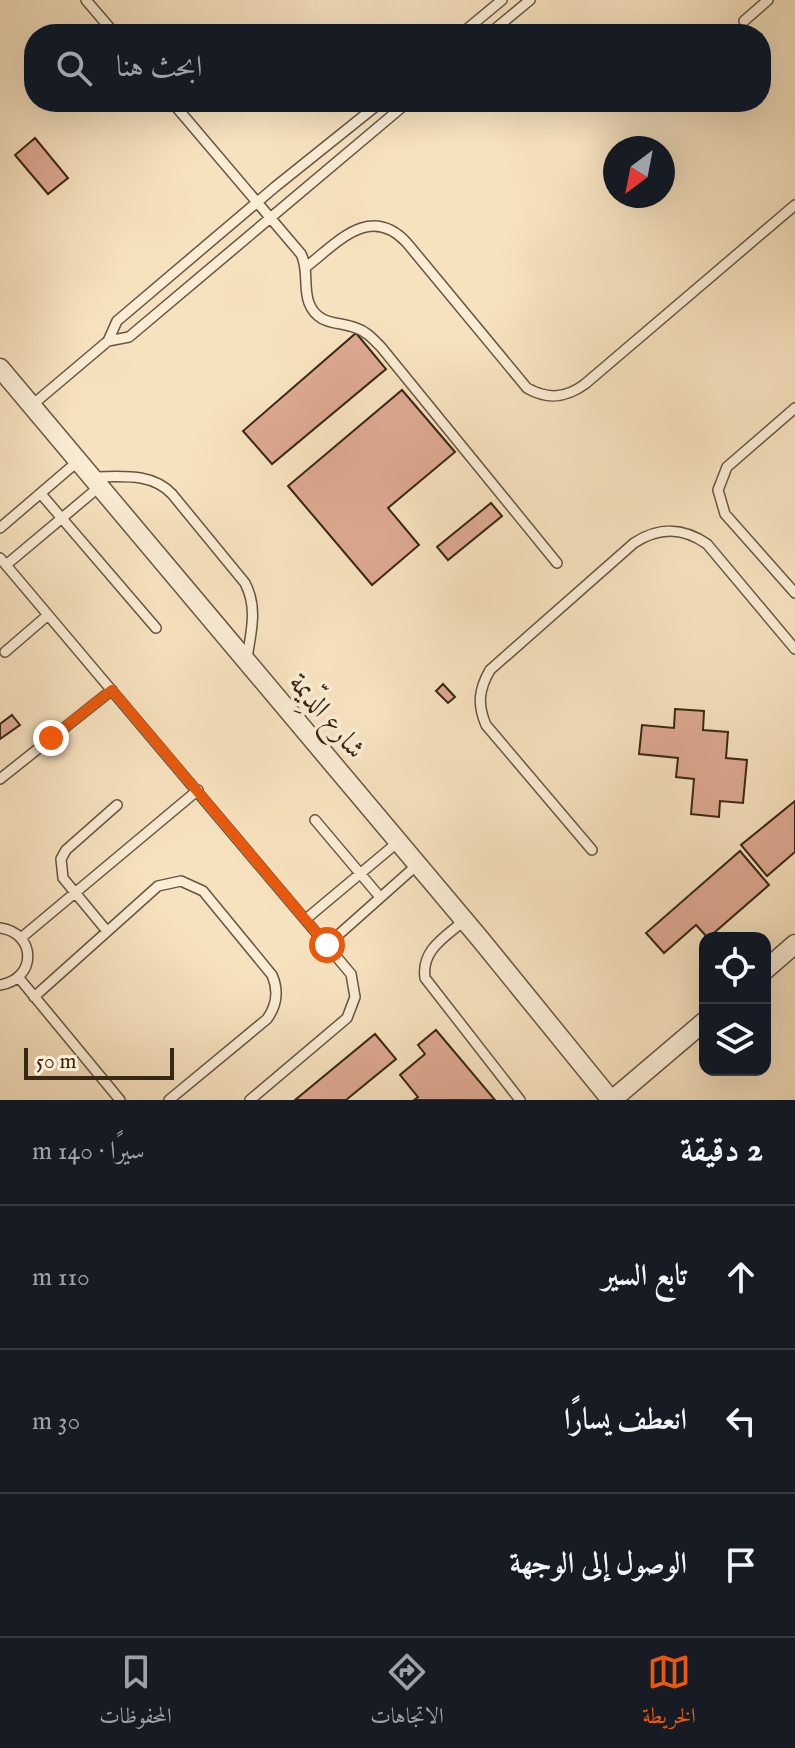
<!DOCTYPE html>
<html lang="ar">
<head>
<meta charset="utf-8">
<style>
  :root { --surface:#171b24; --page:#242831; --text:#f1f3f6; --muted:#9ea1a6; --line:#363941; --accent:#ea580c }
  body { margin:0; font-family:"IM FELL English",Amiri,serif; background:var(--page); color:var(--text); direction:rtl }
  .controls { position:absolute; right:24px; bottom:24px; display:grid; overflow:hidden; border-radius:16px; box-shadow:0 8px 32px #0002 }
  .controls button { width:72px; height:72px; display:grid; place-items:center; padding:0; border:0; border-bottom:2px solid var(--line); background:var(--surface); color:var(--text); font:40px sans-serif }
  .compass { position:absolute; left:603px; top:136px; width:72px; height:72px; border-radius:50%; background:var(--surface); box-shadow:0 8px 32px #0002; rotate:212deg }
  .scale { position:absolute; left:24px; bottom:20px; width:150px; box-sizing:border-box; padding-left:8px; border:4px solid #382715; border-top:0; font-size:22px; line-height:28px; white-space:nowrap; color:#382715; -webkit-text-stroke:6px #faecd5; paint-order:stroke }
  .stop { position:absolute; width:24px; height:24px; margin:-18px; border:6px solid #ea580c; border-radius:50%; background:#fff }
  .stop.end { background:#ea580c; border-color:#fff; box-shadow:0 2px 8px #0008 }
  .list { margin:0; padding:0; list-style:none }
  h2 { display:flex; justify-content:space-between; align-items:center; height:104px; margin:0; padding:0 32px; font-size:34px }
  h2 small { font-size:26px; font-weight:400; color:var(--muted) }
  .list li { display:grid; grid-template-columns:52px 1fr auto; gap:24px; align-items:center; box-sizing:border-box; height:144px; padding:0 32px; border-top:2px solid var(--line) }
  .list b { display:block; font-size:30px; white-space:nowrap }
  .list em { font-size:26px; font-style:normal; color:var(--muted) }
  .icon { flex:none; width:44px; height:44px; fill:none; stroke:currentColor; stroke-width:2; stroke-linecap:round; stroke-linejoin:round }
  .map { position:relative; flex:none; width:795px; height:1100px; overflow:hidden; direction:ltr }
  .search { position:absolute; background:var(--surface); box-shadow:0 8px 32px #0002; left:24px; right:24px; top:24px; height:88px; display:flex; align-items:center; gap:20px; box-sizing:border-box; padding:0 28px; border-radius:32px; color:var(--muted); font-size:30px }
  .sheet { height:536px; background:var(--surface) }
  nav { display:flex; justify-content:space-around; align-items:center; box-sizing:border-box; height:112px; border-top:2px solid var(--line); background:var(--surface); font-size:22px; color:var(--muted) }
  nav a { display:grid; justify-items:center; gap:4px }
  nav .on { color:var(--accent) }
  .map>svg:first-child { display:block }
  .building { fill:#dea992; stroke:#382715; stroke-width:2 }
  .lines { fill:none; stroke-linecap:round; stroke-linejoin:round }
  .lane-casing { stroke:#685640; stroke-width:12 }
  .street-casing { stroke:#685640; stroke-width:21 }
  .lane { stroke:#faecd5; stroke-width:9 }
  .street { stroke:#faecd5; stroke-width:18 }
  .route { stroke:#ea580c; stroke-width:10 }
  .labels { text-anchor:middle; stroke-width:7; stroke-linejoin:round; paint-order:stroke }
  .street-label { font-size:28px; fill:#382715; stroke:#faecd5 }
</style>
</head>
<body>
<div class="map">
<svg width="795" height="1100" viewBox="0 0 795 1100">
  <rect width="100%" height="100%" fill="#f7e2bf"/>
  <filter id="stains"><feTurbulence type="fractalNoise" baseFrequency=".0025" numOctaves="4"/><feColorMatrix values="0 0 0 0 .2 0 0 0 0 .09 0 0 0 0 .02 0 0 0 .5 -.17"/></filter>
  <radialGradient id="worn" r=".72"><stop offset=".6" stop-color="#630" stop-opacity="0"/><stop offset="1" stop-color="#630" stop-opacity=".3"/></radialGradient>
  <path class="building" d="M 35,138 L 68,178 L 48,194 L 15,155 Z
    M 356,333 L 386,369 L 272,464 L 243,431 Z
    M 402,390 L 455,452 L 388,508 L 419,545 L 372,585 L 288,486 Z
    M 491,503 L 502,516 L 448,560 L 437,547 Z
    M 443,684 L 455,697 L 448,703 L 436,691 Z
    M 675,709 L 704,711 L 703,730 L 728,732 L 726,758 L 747,760 L 743,803 L 720,801 L 719,817 L 691,814 L 694,779 L 676,777 L 678,758 L 639,754 L 642,725 L 674,728 Z
    M 12,715 L 20,725 L 0,739 L 0,724 Z
    M 795,801 L 795,852 L 767,876 L 741,845 Z
    M 740,851 L 769,885 L 708,938 L 696,925 L 664,953 L 646,933 Z
    M 436,1030 L 495,1100 L 414,1100 L 418,1097 L 400,1075 L 425,1054 L 418,1045 Z
    M 375,1034 L 396,1059 L 346,1100 L 295,1100 Z"/>
  <g class="lines">
    <g class="lane-casing">
      <path id="lane" d="M 86,0 L 115,34
        M 744,21 L 768,0
        M 461,34 L 502,0
        M 489,34 L 530,0
        M 172,102 L 301,254 C 309,270 303,287 309,303 C 318,326 338,321 356,328 C 366,331 373,339 381,347 L 557,563
        M 381,102 L 275,187 L 117,321 L 108,341 L 129,337 L 408,102
        M 306,267 C 337,243 370,203 407,243 L 527,388 C 548,400 566,398 585,384 L 795,205
        M 31,406 L 108,341
        M 795,408 L 727,467 L 718,490 L 725,514 L 795,593
        M 92,477 C 121,477 151,472 172,494 L 245,583 C 258,608 251,632 247,658
        M 41,494 L 156,628
        M 0,528 L 77,462
        M 0,558 L 351,974 L 355,997 L 347,1018 L 250,1100
        M 6,565 L 99,487
        M 5,652 L 48,615
        M 0,779 L 112,690
        M 315,820 L 380,897
        M 592,850 L 486,725 C 477,704 479,689 490,670 L 634,543 C 659,527 682,527 707,544 L 795,649
        M 306,919 L 398,842
        M 465,920 C 445,937 421,950 425,978 L 520,1100
        M 0,928 C 37,933 37,979 0,985
        M 106,930 L 63,878 L 61,859 L 66,850 L 117,805
        M 21,938 L 198,790
        M 327,945 L 417,865
        M 19,978 L 120,1100
        M 34,997 L 158,886 L 181,881 L 203,891 L 272,975 C 279,991 277,1005 267,1019 L 169,1100"/>
    </g>
    <g class="street-casing">
      <path id="street" d="M 0,368 L 481,940 L 611,1100
        M 765,970 L 795,944
        M 612,1100 L 705,1021"/>
    </g>
    <use href="#lane" class="lane"/>
    <use href="#street" class="street"/>
  </g>
  <g class="lines">
    <path class="route" d="M 51,738 L 112,690 L 327,945"/>
  </g>
  <g class="labels">
    <g class="street-label">
      <text transform="translate(328 715) rotate(50)" y="10">شارع الدِّيمة</text>
    </g>
  </g>
  <rect width="100%" height="100%" filter="url(#stains)"/>
  <rect width="100%" height="100%" fill="url(#worn)"/>
</svg>
<div class="controls">
<button><svg class="icon" aria-label="locate" viewBox="0 0 24 24"><circle cx="12" cy="12" r="6"/><path d="M12 2v4M12 18v4M2 12h4M18 12h4"/></svg></button>
<button><svg class="icon" aria-label="layers" viewBox="0 0 24 24"><path d="M12 4l9 5-9 5-9-5zM3 14l9 5 9-5"/></svg></button>
</div>
<svg class="compass" viewBox="-18 -18 36 36"><path d="M0-13l5 13h-10z" fill="#e53935"/><path d="M0 13l5-13h-10z" fill="#9ea1a6"/></svg>
<div class="scale">50 m</div>
<div class="stop" style="left:327px;top:945px"></div>
<div class="stop end" style="left:51px;top:738px"></div>
<div class="search"><svg class="icon" aria-label="search" viewBox="0 0 24 24"><circle cx="10" cy="10" r="6"/><path d="M15 15l6 6"/></svg>ابحث هنا</div>
</div>
<section class="sheet">
<h2>2 دقيقة<small>سيرًا · 140 m</small></h2>
<ul class="list">
<li><svg class="icon" aria-label="ahead" viewBox="0 0 24 24"><path d="M12 20V5M6 11l6-6 6 6"/></svg><div><b>تابع السير</b></div><em>110 m</em></li>
<li><svg class="icon" aria-label="left" viewBox="0 0 24 24"><path d="M17 20v-9H6M10 6l-5 5 5 5"/></svg><div><b>انعطف يسارًا</b></div><em>30 m</em></li>
<li><svg class="icon" aria-label="arrive" viewBox="0 0 24 24"><path d="M6 21V4h12l-3 4 3 4H6"/></svg><div><b>الوصول إلى الوجهة</b></div></li>
</ul>
</section>
<nav>
<a class="on"><svg class="icon" aria-label="map" viewBox="0 0 24 24"><path d="M3 6l6-2 6 2 6-2v14l-6 2-6-2-6 2zM9 4v14M15 6v14"/></svg>الخريطة</a>
<a><svg class="icon" aria-label="directions" viewBox="0 0 24 24"><path d="M12 3l9 9-9 9-9-9zM9 14v-3h6M13 9l2 2-2 2"/></svg>الاتجاهات</a>
<a><svg class="icon" aria-label="saved" viewBox="0 0 24 24"><path d="M7 4h10v16l-5-4-5 4z"/></svg>المحفوظات</a>
</nav>
</body>
</html>
